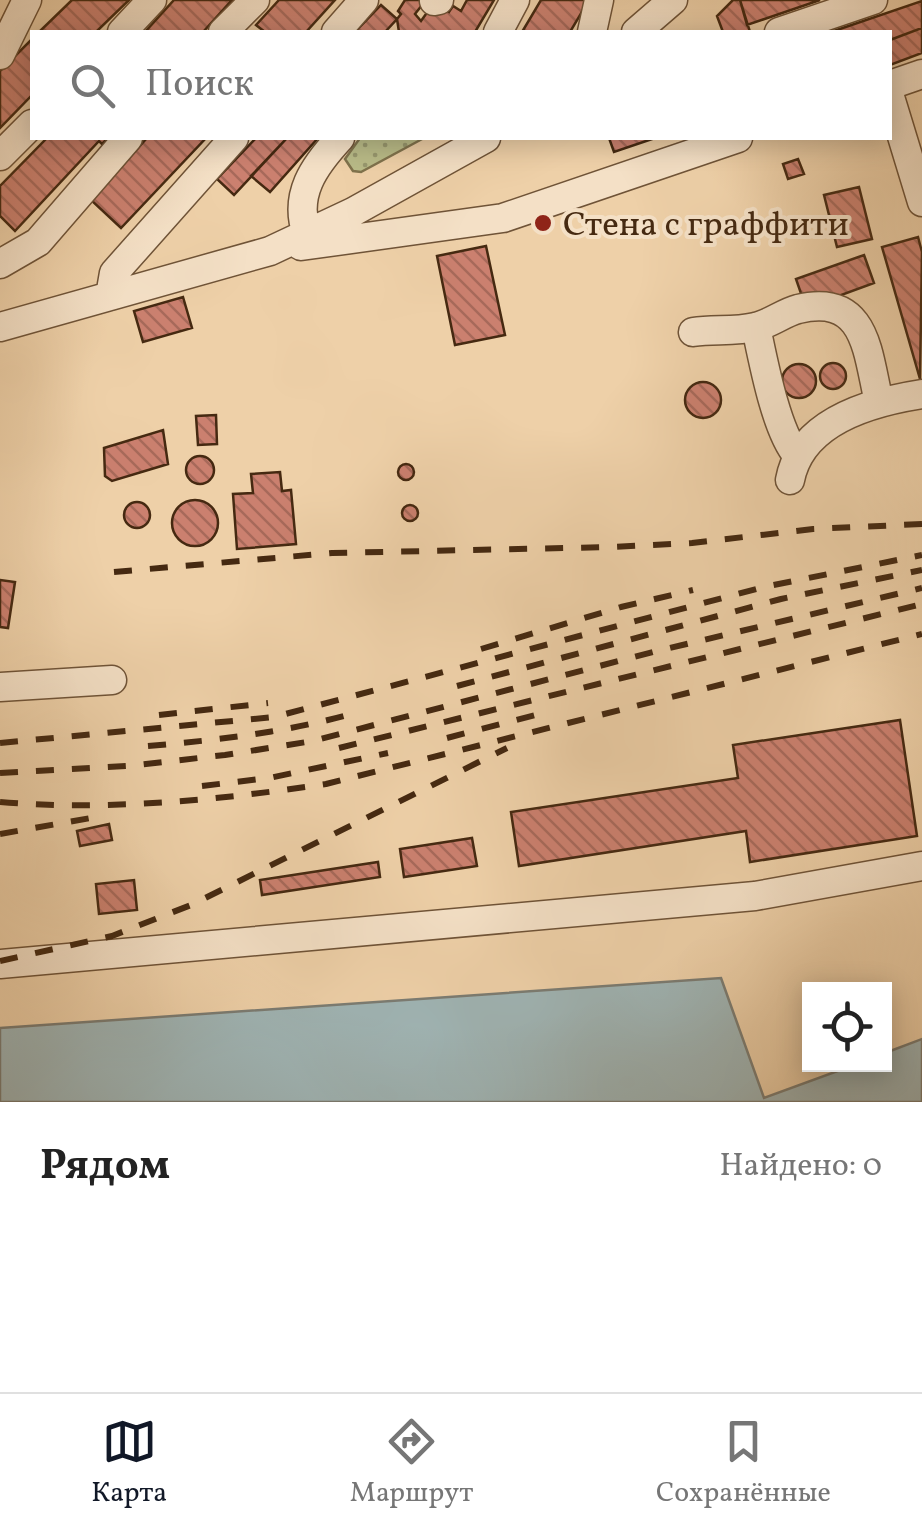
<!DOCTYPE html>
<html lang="ru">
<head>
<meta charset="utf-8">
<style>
  :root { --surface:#fff; --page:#f2f2f2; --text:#222; --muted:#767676; --line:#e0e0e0; --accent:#111827 }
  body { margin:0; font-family:Vollkorn,serif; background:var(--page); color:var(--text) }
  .controls { position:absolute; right:30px; bottom:30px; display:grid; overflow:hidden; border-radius:0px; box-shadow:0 5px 25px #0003 }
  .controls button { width:90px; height:90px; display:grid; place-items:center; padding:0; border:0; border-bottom:2px solid var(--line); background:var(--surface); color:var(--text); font:50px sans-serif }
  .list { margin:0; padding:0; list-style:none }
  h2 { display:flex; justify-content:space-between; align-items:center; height:130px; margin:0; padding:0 40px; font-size:42px }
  h2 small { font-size:32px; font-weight:400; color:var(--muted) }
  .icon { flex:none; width:55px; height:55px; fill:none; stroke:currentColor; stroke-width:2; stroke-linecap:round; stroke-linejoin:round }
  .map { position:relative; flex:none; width:922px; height:1102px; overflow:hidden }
  .search { position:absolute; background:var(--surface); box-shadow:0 5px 25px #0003; left:30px; right:30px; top:30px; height:110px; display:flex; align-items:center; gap:25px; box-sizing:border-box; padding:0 35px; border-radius:0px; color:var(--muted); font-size:38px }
  .sheet { height:290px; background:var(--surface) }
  nav { display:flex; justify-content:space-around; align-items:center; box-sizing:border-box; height:140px; border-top:2px solid var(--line); background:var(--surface); font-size:28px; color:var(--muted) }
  nav a { display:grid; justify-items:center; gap:5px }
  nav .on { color:var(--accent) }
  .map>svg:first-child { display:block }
  .grass { fill:url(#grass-dots); stroke:#7f724c; stroke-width:2.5 }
  .water { fill:#9fb4b4; stroke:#7b7c73; stroke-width:2.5 }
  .building { fill:url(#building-back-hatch); stroke:#452911; stroke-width:2.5 }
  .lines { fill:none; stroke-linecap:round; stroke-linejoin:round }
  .minor-casing { stroke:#6f5337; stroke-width:31 }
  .minor { stroke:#f4e0c6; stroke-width:28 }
  .rail { stroke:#452911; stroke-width:6; stroke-dasharray:18 18; stroke-linecap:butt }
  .poi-dot { fill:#8f2418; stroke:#f4e0c6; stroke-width:4 }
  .labels { text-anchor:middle; stroke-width:8; stroke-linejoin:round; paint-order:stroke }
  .poi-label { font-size:35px; fill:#452911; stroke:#f4e0c6; text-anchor:start }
</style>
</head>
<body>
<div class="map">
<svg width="922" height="1102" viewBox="0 0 922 1102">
  <defs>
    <pattern id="grass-dots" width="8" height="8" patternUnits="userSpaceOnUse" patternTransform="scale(2.5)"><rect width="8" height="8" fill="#b9bb88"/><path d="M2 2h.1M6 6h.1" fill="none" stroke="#98986e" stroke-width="1.8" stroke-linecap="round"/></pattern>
    <pattern id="building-back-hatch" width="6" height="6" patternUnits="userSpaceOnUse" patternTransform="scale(2.5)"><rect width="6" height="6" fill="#cb806f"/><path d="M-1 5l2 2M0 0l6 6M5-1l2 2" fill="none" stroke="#a7695a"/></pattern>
  </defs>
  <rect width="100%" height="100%" fill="#eed0a8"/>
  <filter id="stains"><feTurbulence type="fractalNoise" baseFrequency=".002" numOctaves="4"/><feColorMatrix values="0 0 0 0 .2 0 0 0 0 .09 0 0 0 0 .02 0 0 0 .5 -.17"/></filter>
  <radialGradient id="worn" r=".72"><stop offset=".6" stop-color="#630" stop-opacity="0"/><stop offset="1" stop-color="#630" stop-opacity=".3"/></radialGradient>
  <path class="grass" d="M 360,138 L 424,138 L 361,172 L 353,171 L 345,159 Z"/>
  <path class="water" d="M 721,978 L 764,1098 L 854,1065 L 884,1064 L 885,1053 L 922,1039 L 922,1102 L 0,1102 L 0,1028 Z"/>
  <path class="building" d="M 72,0 L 129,0 L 96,32 L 39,32 Z
    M 174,0 L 232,0 L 203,32 L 145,32 Z
    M 279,0 L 335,0 L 306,32 L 265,32 L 256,25 Z
    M 405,0 L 426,0 L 415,14 L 421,21 L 431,7 L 443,7 L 449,12 L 453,6 L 461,11 L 467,0 L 494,0 L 475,32 L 399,32 L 397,19 L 401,14 L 398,11 Z
    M 541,0 L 589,0 L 570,32 L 522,32 Z
    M 733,0 L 740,0 L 750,32 L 723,32 L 717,16 Z
    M 740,0 L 820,0 L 747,25 Z
    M 922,1 L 922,28 L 890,40 L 890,32 L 831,32 Z
    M 381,5 L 397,19 L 385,32 L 355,32 Z
    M 922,28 L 922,53 L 890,65 L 890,40 Z
    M 32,39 L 32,95 L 0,128 L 0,71 Z
    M 47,138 L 108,138 L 102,144 L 99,141 L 15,231 L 0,216 L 0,186 Z
    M 147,138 L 206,138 L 121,228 L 91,200 Z
    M 256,138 L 287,138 L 234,195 L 217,179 Z
    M 287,138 L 318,138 L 270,192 L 251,176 Z
    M 609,138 L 655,138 L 614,152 Z
    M 798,159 L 804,174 L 788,179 L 783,164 Z
    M 859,187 L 872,239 L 837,247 L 824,195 Z
    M 918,237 L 922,252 L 920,379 L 882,247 Z
    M 486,246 L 505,335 L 455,345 L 437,256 Z
    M 864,255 L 874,283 L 806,308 L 796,279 Z
    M 183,297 L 192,328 L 143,342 L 134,311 Z
    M820 376a13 13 0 1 1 26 0a13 13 0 1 1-26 0Z
    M782 381a17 17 0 1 1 34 0a17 17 0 1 1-34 0Z
    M685 400a18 18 0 1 1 36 0a18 18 0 1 1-36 0Z
    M 216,415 L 217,444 L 198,445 L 196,416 Z
    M 163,430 L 168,464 L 112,481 L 105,476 L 104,448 Z
    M186 470a14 14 0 1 1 28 0a14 14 0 1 1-28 0Z
    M398 472a8 8 0 1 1 16 0a8 8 0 1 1-16 0Z
    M 280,472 L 282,491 L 291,490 L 296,544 L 237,549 L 233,494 L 253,493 L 251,474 Z
    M172 523a23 23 0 1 1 46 0a23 23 0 1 1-46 0Z
    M124 515a13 13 0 1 1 26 0a13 13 0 1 1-26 0Z
    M402 513a8 8 0 1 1 16 0a8 8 0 1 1-16 0Z
    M 0,580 L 15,582 L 8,628 L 0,627 Z
    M 900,720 L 917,836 L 750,862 L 746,831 L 519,866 L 511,812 L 738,778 L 733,745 Z
    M 109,824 L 112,840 L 80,846 L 77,831 Z
    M 472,838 L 477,866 L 404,877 L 400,849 Z
    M 378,862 L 380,877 L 262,895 L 260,880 Z
    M 134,880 L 137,910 L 99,914 L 96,884 Z"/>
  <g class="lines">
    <g class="minor-casing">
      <path id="minor" d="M 434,1 L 439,0
        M 122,32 L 152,0
        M 223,32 L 255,0
        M 336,32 L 364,0
        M 498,32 L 515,0
        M 592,32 L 599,0
        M 636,32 L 673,0
        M 779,32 L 873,0
        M 0,55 L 27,0
        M 890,85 L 922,74
        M 890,97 L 922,202
        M 0,156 L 32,124
        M 307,234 C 293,195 314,166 340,138
        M 301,246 L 503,218 L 738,138
        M 0,264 L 38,242 L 128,138
        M 110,296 L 114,273 L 234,138
        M 0,327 L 270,251 L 353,212 L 486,138
        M 756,327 C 763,360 776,431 797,455
        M 693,332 C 714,329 735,332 755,327 C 770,324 783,313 798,309 C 867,293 867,352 879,402
        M 790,480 C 801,421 870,402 922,394
        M 0,687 L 112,680
        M 0,964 L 755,896 L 922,866"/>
    </g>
    <use href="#minor" class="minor"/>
    <path class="rail" d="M 114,572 L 332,553 L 611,547 L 692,543 L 813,529 L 922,524
      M 481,649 L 621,607 L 693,590
      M 457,686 L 781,599 L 922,570
      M 159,715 L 268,703
      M 447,738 L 543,713
      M 0,743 L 274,717 L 764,587 L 922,555
      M 148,746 C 219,740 287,732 355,713
      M 339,748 L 922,604
      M 0,773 L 128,766 L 225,755 L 313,741 L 653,652 L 922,588
      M 202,786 L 269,778 L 388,753
      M 0,802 C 109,811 219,800 326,784 L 922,634
      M 0,834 L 102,816
      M 0,961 L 112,936 L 191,905 L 507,748"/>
  </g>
  <circle class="poi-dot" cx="543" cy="223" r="10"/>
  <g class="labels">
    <g class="poi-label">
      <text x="563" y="235">Стена с граффити</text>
    </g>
  </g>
  <rect width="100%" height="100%" filter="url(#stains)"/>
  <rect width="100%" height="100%" fill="url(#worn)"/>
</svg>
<div class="controls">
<button><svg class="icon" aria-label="locate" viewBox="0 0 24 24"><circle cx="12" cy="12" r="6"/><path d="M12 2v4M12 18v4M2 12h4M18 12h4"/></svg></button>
</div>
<div class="search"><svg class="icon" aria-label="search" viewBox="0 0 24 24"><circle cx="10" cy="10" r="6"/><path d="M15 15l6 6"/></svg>Поиск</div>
</div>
<section class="sheet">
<h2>Рядом<small>Найдено: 0</small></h2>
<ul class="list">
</ul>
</section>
<nav>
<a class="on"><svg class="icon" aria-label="map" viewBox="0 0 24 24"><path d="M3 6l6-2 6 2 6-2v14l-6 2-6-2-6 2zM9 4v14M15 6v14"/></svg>Карта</a>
<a><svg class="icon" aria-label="directions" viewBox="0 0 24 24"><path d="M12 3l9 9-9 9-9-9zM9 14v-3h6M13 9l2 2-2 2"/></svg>Маршрут</a>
<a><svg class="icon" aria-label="saved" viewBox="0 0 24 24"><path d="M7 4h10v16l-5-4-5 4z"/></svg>Сохранённые</a>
</nav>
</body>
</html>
